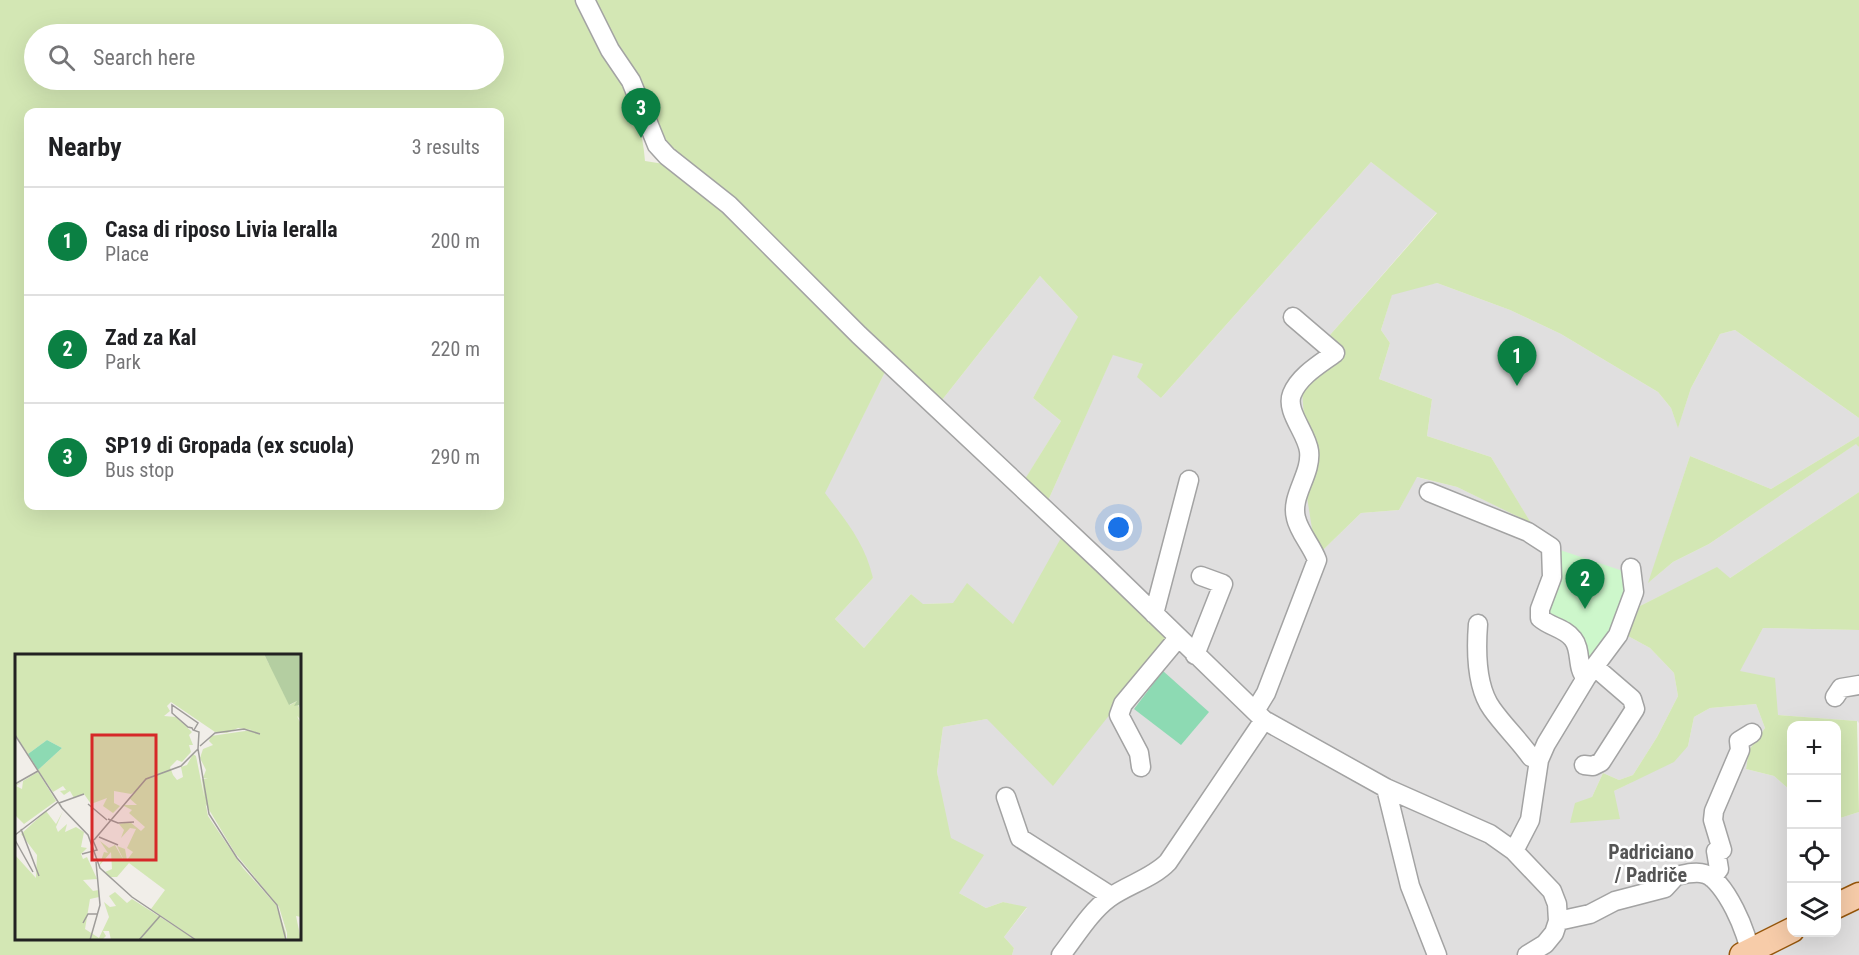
<!DOCTYPE html>
<html lang="en">
<head>
<meta charset="utf-8">
<style>
  :root { --surface:#fff; --page:#f6f6f6; --text:#202124; --muted:#757577; --line:#e0e0e0; --accent:#0b8043 }
  body { margin:0; font-family:"Roboto Condensed",sans-serif; background:var(--page); color:var(--text) }
  .controls { position:absolute; right:18px; bottom:18px; display:grid; overflow:hidden; border-radius:12px; box-shadow:0 6px 24px #0002 }
  .controls button { width:54px; height:54px; display:grid; place-items:center; padding:0; border:0; border-bottom:2px solid var(--line); background:var(--surface); color:var(--text); font:30px sans-serif }
  .you { position:absolute; left:1119px; top:528px; width:21px; height:21px; margin:-15px; border:4px solid #fff; border-radius:50%; background:#1a73e8; box-shadow:0 0 0 9px #1a73e833 }
  .badge { display:grid; place-items:center; width:39px; height:39px; border-radius:50%; background:var(--accent); color:#fff; font-size:20px; font-weight:700 }
  .pin { position:absolute; translate:-50% -50px; filter:drop-shadow(0 2px 3px #0008) }
  .pin::after { content:''; position:absolute; top:32px; width:21px; height:18px; background:inherit; clip-path:polygon(0 0,100% 0,50% 100%) }
  .list { margin:0; padding:0; list-style:none }
  h2 { display:flex; justify-content:space-between; align-items:center; height:78px; margin:0; padding:0 24px; font-size:26px }
  h2 small { font-size:20px; font-weight:400; color:var(--muted) }
  .list li { display:grid; grid-template-columns:39px 1fr auto; gap:18px; align-items:center; box-sizing:border-box; height:108px; padding:0 24px; border-top:2px solid var(--line) }
  .list b { display:block; font-size:22px; white-space:nowrap }
  .list p { margin:0; font-size:20px; white-space:nowrap; color:var(--muted) }
  .list em { font-size:20px; font-style:normal; color:var(--muted) }
  .icon { flex:none; width:33px; height:33px; fill:none; stroke:currentColor; stroke-width:2; stroke-linecap:round; stroke-linejoin:round }
  .map { position:relative; flex:none; width:1859px; height:955px; overflow:hidden }
  .search { position:absolute; background:var(--surface); box-shadow:0 6px 24px #0002; left:24px; top:24px; width:480px; height:66px; display:flex; align-items:center; gap:15px; box-sizing:border-box; padding:0 21px; border-radius:33px; color:var(--muted); font-size:22px }
  .panel { position:absolute; background:var(--surface); box-shadow:0 6px 24px #0002; left:24px; top:108px; width:480px; height:402px; border-radius:12px }
  .map>svg:first-child { display:block }
  .residential { fill:#e0dfdf }
  .grass { fill:#d3e7b4; fill-rule:evenodd }
  .park { fill:#cdf7cb }
  .pitch { fill:#8ddab3 }
  .lines { fill:none; stroke-linecap:round; stroke-linejoin:round }
  .minor-casing { stroke:#a3a3a3; stroke-width:21 }
  .major-casing { stroke:#96560a; stroke-width:27 }
  .minor { stroke:#fff; stroke-width:18 }
  .major { stroke:#f7cca9; stroke-width:24 }
  .labels { text-anchor:middle; stroke-width:5; stroke-linejoin:round; paint-order:stroke }
  .quarter-label { font-size:20px; font-weight:bold; fill:#555; stroke:#fff }
  .inset-road { fill:none; stroke:#9e9c99; stroke-width:1.5 }
  .view { fill:#d62828; fill-opacity:0.15; stroke:#d62828; stroke-width:3 }
  .inset-edge { fill:none; stroke:#222; stroke-width:3 }
</style>
</head>
<body>
<div class="map">
<svg width="1859" height="955" viewBox="0 0 1859 955">
  <rect width="100%" height="100%" fill="#f1eee9"/>
  <path class="residential" d="M 1371,162 L 1437,212 L 1330,335 L 1344,352 L 1304,417 L 1319,457 L 1307,497 L 1323,550 L 1361,513 L 1399,510 L 1416,477 L 1457,487 L 1530,522 L 1491,457 L 1427,436 L 1432,399 L 1379,379 L 1390,343 L 1381,330 L 1392,294 L 1414,287 L 1437,283 L 1510,310 L 1561,334 L 1658,392 L 1671,408 L 1678,427 L 1691,388 L 1720,334 L 1735,330 L 1859,418 L 1859,436 L 1771,489 L 1690,456 L 1649,582 L 1673,562 L 1709,544 L 1857,443 L 1859,447 L 1859,492 L 1730,578 L 1666,593 L 1640,606 L 1628,636 L 1650,648 L 1674,673 L 1678,696 L 1657,737 L 1633,775 L 1619,780 L 1603,773 L 1592,797 L 1614,791 L 1630,783 L 1688,746 L 1694,717 L 1710,708 L 1756,704 L 1765,728 L 1749,750 L 1746,769 L 1774,776 L 1791,791 L 1792,932 L 1836,932 L 1837,819 L 1859,812 L 1859,955 L 1012,955 L 1014,948 L 1004,937 L 1027,908 L 1003,902 L 986,908 L 959,893 L 937,772 L 943,727 L 987,719 L 1013,624 L 953,603 L 922,604 L 911,594 L 864,648 L 835,619 L 873,578 L 824,493 L 886,370 L 896,357 L 942,400 L 1040,276 L 1079,318 L 1033,398 L 1061,421 L 1026,478 L 1047,503 L 1113,354 L 1143,364 L 1161,398 Z
    M 1763,628 L 1859,630 L 1859,723 L 1857,721 L 1777,715 L 1739,671 Z"/>
  <path class="grass" d="M 0,0 L 578,0 C 607,52 641,100 645,161 L 664,164 L 722,209 L 886,370 L 825,493 C 846,521 865,543 873,578 L 835,619 L 864,648 L 911,594 L 923,604 L 953,603 L 967,583 L 1013,624 L 1061,538 L 1167,637 L 1165,645 L 1053,786 L 987,719 L 943,727 L 937,772 L 951,838 L 984,855 L 959,893 L 986,908 L 1003,902 L 1027,907 L 1004,937 L 1014,948 L 1012,955 L 0,955 ZM 34,34 L 494,34 L 494,80 L 34,80 ZM 28,112 L 500,112 L 500,506 L 28,506 ZM 16,655 L 300,655 L 300,938 L 16,938 Z
    M 593,0 L 1859,0 L 1859,418 L 1735,330 L 1720,334 L 1691,388 L 1678,428 L 1671,408 L 1658,392 L 1561,334 L 1510,310 L 1437,283 L 1392,295 L 1381,330 L 1390,343 L 1379,379 L 1432,399 L 1427,436 L 1491,457 L 1531,523 L 1457,487 L 1417,477 L 1399,510 L 1361,513 L 1323,550 L 1313,535 L 1307,497 L 1319,457 L 1304,417 L 1302,390 L 1337,363 L 1344,353 L 1330,335 L 1437,213 L 1371,162 L 1161,398 L 1137,377 L 1143,364 L 1113,355 L 1047,503 L 1025,479 L 1061,421 L 1033,398 L 1078,317 L 1040,276 L 942,400 L 721,189 L 668,144 L 638,81 Z
    M 1859,436 L 1859,447 L 1856,444 L 1709,544 L 1673,562 L 1648,583 L 1690,456 L 1771,489 Z
    M 1859,492 L 1859,630 L 1763,628 L 1740,671 L 1775,678 L 1778,715 L 1857,721 L 1859,812 L 1837,819 L 1836,726 L 1792,726 L 1791,791 L 1774,776 L 1746,769 L 1749,750 L 1765,728 L 1756,704 L 1710,708 L 1694,717 L 1688,746 L 1674,762 L 1614,791 L 1620,819 L 1570,823 L 1575,803 L 1592,797 L 1603,773 L 1619,780 L 1633,775 L 1657,737 L 1678,696 L 1674,673 L 1650,648 L 1628,636 L 1640,606 L 1717,567 L 1730,578 Z"/>
  <path class="park" d="M 1551,547 L 1632,574 L 1634,592 L 1586,678 L 1578,651 L 1540,618 Z"/>
  <path class="pitch" d="M 1163,671 L 1209,712 L 1181,745 L 1134,709 Z"/>
  <g class="lines">
    <g class="minor-casing">
      <path id="minor" d="M 585,0 L 610,50 L 631,81 L 657,145 L 667,156 L 729,205 L 859,335 L 1102,563 L 1264,720 L 1386,788 L 1490,834 L 1514,851 L 1552,891 L 1557,904 L 1558,921 L 1554,933 L 1545,944 L 1527,955
        M 1429,492 L 1528,532 L 1551,547 L 1552,577 L 1540,609 L 1540,618 C 1550,627 1565,628 1573,639 C 1582,650 1576,668 1586,678
        M 1154,614 L 1189,480
        M 1478,624 C 1476,650 1476,687 1492,709 C 1504,726 1519,740 1531,757 L 1539,760
        M 1195,655 L 1223,584 L 1201,576
        M 1835,697 L 1841,688 L 1859,685
        M 1255,711 L 1266,693 L 1317,560 C 1312,546 1299,532 1296,518 C 1290,496 1312,474 1309,451 C 1307,433 1285,411 1292,394 C 1299,376 1320,364 1335,353 L 1293,317
        M 1584,765 L 1593,766 L 1601,762 L 1635,709 L 1632,699 L 1596,668
        M 1141,767 L 1139,753 L 1119,715 L 1123,704 L 1178,638
        M 1386,788 L 1410,886 L 1437,955
        M 1006,797 L 1020,838 L 1111,896
        M 1514,851 L 1530,820 L 1539,760 L 1546,744 L 1586,678 L 1618,635 L 1634,592 L 1631,568
        M 1712,878 L 1719,869 L 1716,851 L 1722,850 L 1713,820 L 1714,811 L 1740,750 L 1739,741 L 1752,733
        M 1558,921 L 1590,914 L 1615,901 L 1665,888 L 1676,876 C 1685,874 1696,871 1705,874 C 1725,880 1749,935 1750,955
        M 1061,955 C 1076,936 1090,912 1109,898 C 1127,885 1153,878 1168,862 L 1264,720"/>
    </g>
    <g class="major-casing">
      <path id="major" d="M 1836,906 L 1859,895
        M 1742,955 L 1792,930"/>
    </g>
    <use href="#minor" class="minor"/>
    <use href="#major" class="major"/>
  </g>
  <g class="labels">
    <g class="quarter-label">
      <text x="1651" y="859">Padriciano<tspan x="1651" dy="23">/ Padriče</tspan></text>
    </g>
  </g>
  <g transform="translate(15 654)">
    <rect width="286" height="286" fill="#f1eee9"/>
    <path d="M 0,0 L 249,0 L 254,10 L 263,9 L 265,18 L 258,17 L 268,38 L 269,30 L 275,31 L 276,36 L 269,40 L 275,51 L 282,47 L 286,60 L 285,65 L 282,62 L 287,72 L 286,263 L 281,262 L 286,286 L 272,286 L 272,279 L 264,253 L 220,199 L 190,149 L 187,125 L 193,125 L 188,124 L 191,116 L 185,104 L 188,95 L 198,91 L 194,87 L 196,82 L 237,76 L 223,74 L 212,79 L 200,78 L 156,48 L 152,52 L 155,57 L 149,62 L 161,63 L 177,78 L 174,81 L 178,91 L 174,91 L 176,98 L 167,108 L 162,106 L 155,113 L 158,121 L 162,126 L 168,123 L 166,113 L 172,111 L 178,100 L 181,102 L 193,162 L 228,214 L 261,251 L 271,279 L 271,286 L 182,286 L 136,255 L 150,236 L 114,209 L 102,223 L 95,223 L 90,218 L 97,215 L 96,198 L 84,212 L 89,198 L 93,199 L 85,187 L 94,194 L 100,191 L 109,207 L 102,192 L 110,195 L 112,206 L 118,198 L 112,194 L 121,175 L 115,174 L 106,184 L 109,176 L 104,170 L 115,168 L 126,177 L 130,173 L 114,159 L 117,156 L 107,151 L 122,151 L 114,144 L 122,136 L 116,140 L 99,137 L 99,149 L 105,152 L 98,159 L 88,152 L 92,144 L 76,150 L 69,140 L 59,144 L 55,137 L 49,141 L 45,137 L 51,136 L 48,132 L 38,138 L 23,116 L 47,94 L 32,86 L 13,100 L 0,80 ZM 23,118 L 41,147 L 9,170 L 0,161 L 0,131 L 7,128 L 1,132 L 7,135 L 8,127 ZM 31,157 L 41,170 L 48,157 L 41,173 L 43,178 L 52,170 L 50,178 L 61,173 L 69,178 L 66,193 L 72,194 L 66,200 L 68,205 L 72,203 L 82,225 L 68,226 L 78,237 L 84,236 L 84,243 L 75,245 L 70,275 L 84,284 L 94,263 L 89,248 L 95,253 L 101,252 L 94,242 L 100,238 L 112,249 L 117,245 L 181,286 L 96,286 L 94,277 L 88,277 L 91,282 L 87,286 L 0,286 L 0,201 L 21,224 L 22,201 L 6,180 Z" fill="#d3e7b4"/>
    <path d="M 249,0 L 286,0 L 286,60 L 284,51 L 279,52 L 286,68 L 279,52 L 282,47 L 274,51 Z" fill="#b4cea1"/>
    <path d="M 32,86 L 47,94 L 23,116 L 13,100 Z" fill="#8ddab3"/>
    <path class="inset-road" d="M 0,81 L 47,154 L 73,181 L 85,214 L 117,243 L 181,286M 185,92 L 200,79 L 229,75 L 245,80M 183,95 L 194,160 L 222,204 L 262,251 L 271,286M 0,130 L 23,117M 44,149 L 69,140M 73,150 L 92,166M 93,165 L 103,169 L 119,168M 6,175 L 24,222M 0,181 L 43,148M 84,183 L 103,191M 0,186 L 18,218M 79,186 L 131,125 L 166,112 L 183,95 L 184,78 L 178,76 L 177,74 L 173,73 L 157,59 L 157,51 L 183,69 L 179,76M 67,200 L 82,196 L 77,184M 68,269 L 73,260 L 83,260M 75,286 L 85,251 L 81,208M 124,286 L 145,262"/>
    <path class="view" d="M 77,81 L 141,81 L 141,206 L 77,206 Z"/>
    <rect width="286" height="286" class="inset-edge"/>
  </g>
</svg>
<div class="controls">
<button>+</button>
<button>−</button>
<button><svg class="icon" aria-label="locate" viewBox="0 0 24 24"><circle cx="12" cy="12" r="6"/><path d="M12 2v4M12 18v4M2 12h4M18 12h4"/></svg></button>
<button><svg class="icon" aria-label="layers" viewBox="0 0 24 24"><path d="M12 4l9 5-9 5-9-5zM3 14l9 5 9-5"/></svg></button>
</div>
<div class="you"></div>
<div class="pin badge" style="left:1517px;top:386px">1</div>
<div class="pin badge" style="left:1585px;top:609px">2</div>
<div class="pin badge" style="left:641px;top:138px">3</div>
<div class="search"><svg class="icon" aria-label="search" viewBox="0 0 24 24"><circle cx="10" cy="10" r="6"/><path d="M15 15l6 6"/></svg>Search here</div>
<section class="panel">
<h2>Nearby<small>3 results</small></h2>
<ul class="list">
<li><span class="badge">1</span><div><b>Casa di riposo Livia Ieralla</b><p>Place</p></div><em>200 m</em></li>
<li><span class="badge">2</span><div><b>Zad za Kal</b><p>Park</p></div><em>220 m</em></li>
<li><span class="badge">3</span><div><b>SP19 di Gropada (ex scuola)</b><p>Bus stop</p></div><em>290 m</em></li>
</ul>
</section>
</div>
</body>
</html>
